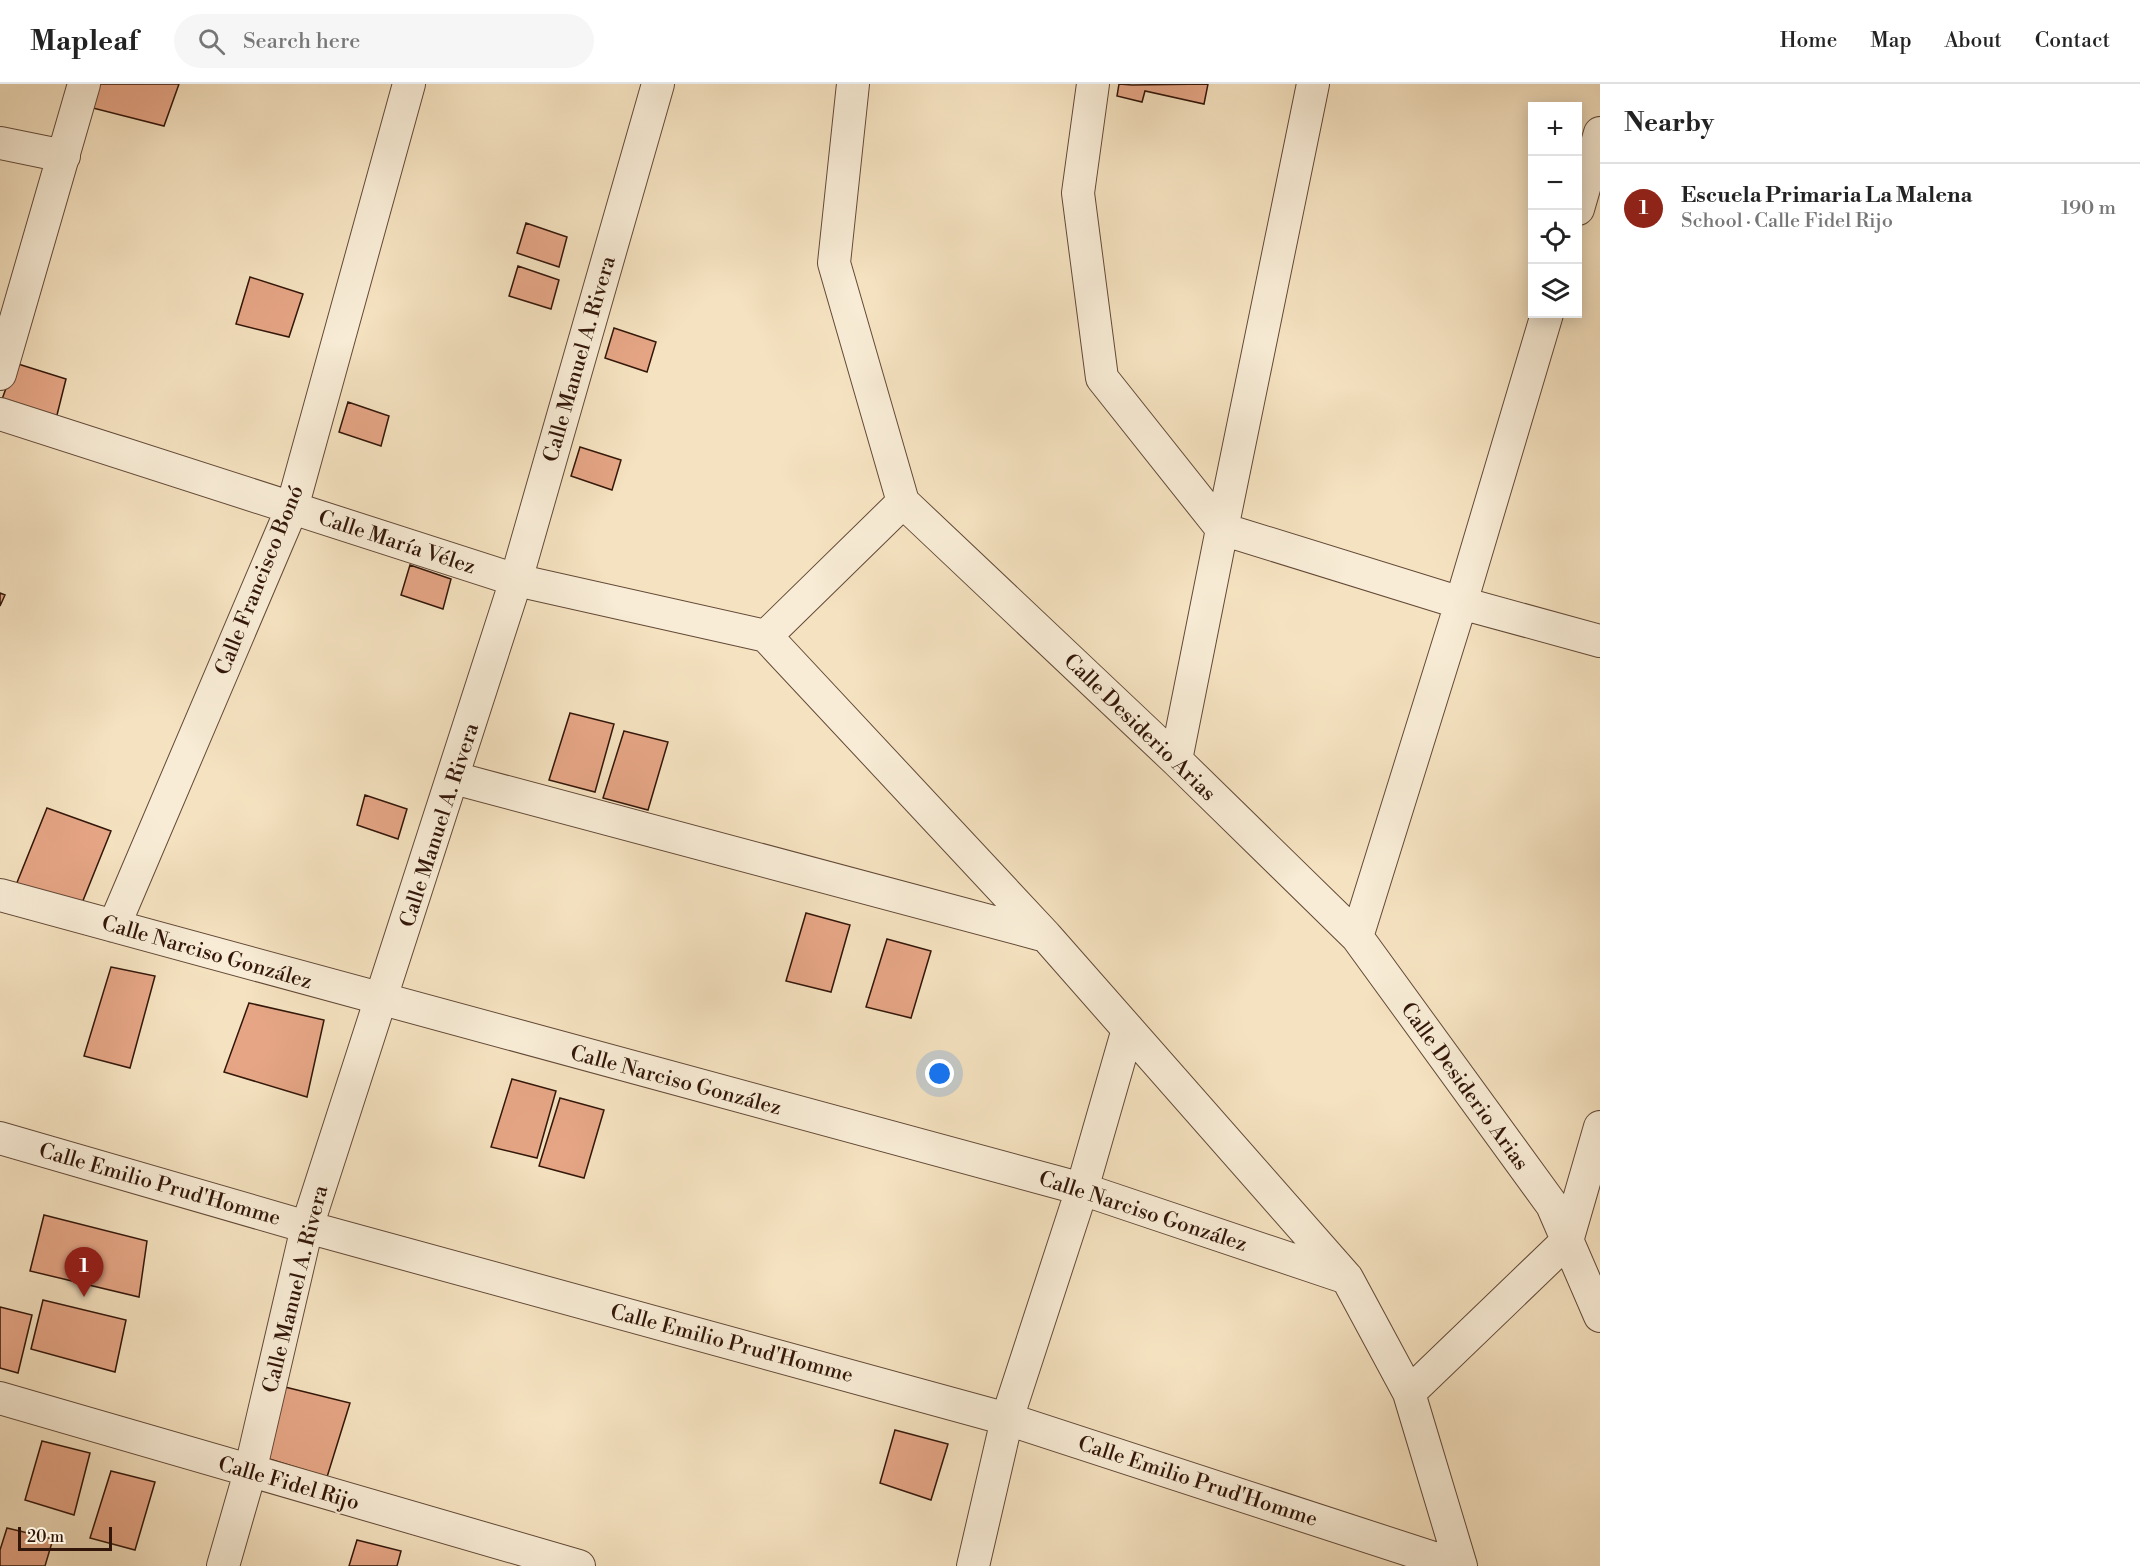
<!DOCTYPE html>
<html lang="en">
<head>
<meta charset="utf-8">
<style>
  :root { --surface:#fff; --page:#f6f6f6; --text:#222; --muted:#767676; --line:#e0e0e0; --accent:#8f2418 }
  body { margin:0; font-family:"Libre Bodoni",serif; background:var(--page); color:var(--text) }
  .controls { position:absolute; right:18px; top:18px; display:grid; overflow:hidden; border-radius:0px; box-shadow:0 3px 15px #0003 }
  .controls button { width:54px; height:54px; display:grid; place-items:center; padding:0; border:0; border-bottom:2px solid var(--line); background:var(--surface); color:var(--text); font:30px sans-serif }
  .scale { position:absolute; left:18px; bottom:15px; width:94px; box-sizing:border-box; padding-left:6px; border:3px solid #321609; border-top:0; font-size:16px; line-height:21px; white-space:nowrap; color:#321609; -webkit-text-stroke:4px #f8ecd6; paint-order:stroke }
  .you { position:absolute; left:940px; top:990px; width:21px; height:21px; margin:-15px; border:4px solid #fff; border-radius:50%; background:#1a73e8; box-shadow:0 0 0 9px #1a73e833 }
  .badge { display:grid; place-items:center; width:39px; height:39px; border-radius:50%; background:var(--accent); color:#fff; font-size:20px; font-weight:700 }
  .pin { position:absolute; translate:-50% -50px; filter:drop-shadow(0 2px 3px #0008) }
  .pin::after { content:''; position:absolute; top:32px; width:21px; height:18px; background:inherit; clip-path:polygon(0 0,100% 0,50% 100%) }
  .list { margin:0; padding:0; list-style:none }
  h2 { display:flex; justify-content:space-between; align-items:center; height:78px; margin:0; padding:0 24px; font-size:26px }
  h2 small { font-size:20px; font-weight:400; color:var(--muted) }
  .list li { display:grid; grid-template-columns:39px 1fr auto; gap:18px; align-items:center; box-sizing:border-box; height:90px; padding:0 24px; border-top:2px solid var(--line) }
  .list b { display:block; font-size:22px; white-space:nowrap }
  .list p { margin:0; font-size:20px; white-space:nowrap; color:var(--muted) }
  .list em { font-size:20px; font-style:normal; color:var(--muted) }
  .icon { flex:none; width:33px; height:33px; fill:none; stroke:currentColor; stroke-width:2; stroke-linecap:round; stroke-linejoin:round }
  .map { position:relative; flex:none; width:1600px; height:1482px; overflow:hidden }
  header { display:flex; align-items:center; gap:36px; box-sizing:border-box; height:84px; padding:0 30px; background:var(--surface); border-bottom:2px solid var(--line) }
  header strong { font-size:28px }
  nav { display:flex; gap:33px; margin-inline-start:auto; font-size:21px }
  .search { width:420px; height:54px; background:var(--page); display:flex; align-items:center; gap:15px; box-sizing:border-box; padding:0 21px; border-radius:33px; color:var(--muted); font-size:22px }
  main { display:flex }
  aside { flex:1; background:var(--surface) }
  .map>svg:first-child { display:block }
  .building { fill:#e6a686; stroke:#321609; stroke-width:1.5 }
  .lines { fill:none; stroke-linecap:round; stroke-linejoin:round }
  .minor-casing { stroke:#634937; stroke-width:34 }
  .minor { stroke:#f8ecd6; stroke-width:32 }
  .labels { text-anchor:middle; stroke-width:4.5; stroke-linejoin:round; paint-order:stroke }
  .street-label { font-size:21px; fill:#321609; stroke:#f8ecd6 }
</style>
</head>
<body>
<header>
<strong>Mapleaf</strong>
<div class="search"><svg class="icon" aria-label="search" viewBox="0 0 24 24"><circle cx="10" cy="10" r="6"/><path d="M15 15l6 6"/></svg>Search here</div>
<nav><a>Home</a><a>Map</a><a>About</a><a>Contact</a></nav>
</header>
<main>
<div class="map">
<svg width="1600" height="1482" viewBox="0 0 1600 1482">
  <rect width="100%" height="100%" fill="#f5e2c0"/>
  <filter id="stains"><feTurbulence type="fractalNoise" baseFrequency=".00333" numOctaves="4"/><feColorMatrix values="0 0 0 0 .2 0 0 0 0 .09 0 0 0 0 .02 0 0 0 .5 -.17"/></filter>
  <radialGradient id="worn" r=".72"><stop offset=".6" stop-color="#630" stop-opacity="0"/><stop offset="1" stop-color="#630" stop-opacity=".3"/></radialGradient>
  <path class="building" d="M 92,0 L 179,0 L 164,42 L 85,22 Z
    M 1119,0 L 1132,1 L 1208,0 L 1204,20 L 1145,7 L 1142,18 L 1117,12 Z
    M 526,139 L 567,153 L 559,183 L 517,169 Z
    M 518,182 L 559,196 L 551,225 L 509,212 Z
    M 250,193 L 303,210 L 289,253 L 236,240 Z
    M 614,244 L 656,258 L 647,288 L 605,274 Z
    M 15,279 L 66,295 L 55,339 L 0,321 Z
    M 348,318 L 389,332 L 381,362 L 339,348 Z
    M 580,363 L 621,376 L 612,406 L 571,392 Z
    M 410,481 L 451,495 L 443,525 L 401,511 Z
    M 0,509 L 5,511 L 0,522 Z
    M 570,629 L 614,640 L 595,708 L 549,696 Z
    M 624,647 L 668,658 L 648,726 L 603,714 Z
    M 365,711 L 407,725 L 398,755 L 357,741 Z
    M 47,724 L 111,747 L 82,819 L 16,801 Z
    M 806,829 L 850,841 L 831,908 L 786,897 Z
    M 887,855 L 931,867 L 911,934 L 866,923 Z
    M 111,883 L 155,892 L 130,984 L 84,972 Z
    M 249,919 L 324,936 L 307,1013 L 224,988 Z
    M 512,995 L 556,1007 L 537,1074 L 491,1063 Z
    M 560,1014 L 604,1026 L 584,1094 L 539,1082 Z
    M 44,1131 L 147,1157 L 139,1213 L 30,1187 Z
    M 43,1216 L 126,1236 L 115,1288 L 31,1265 Z
    M 0,1223 L 32,1231 L 18,1289 L 0,1284 Z
    M 281,1302 L 350,1319 L 327,1393 L 263,1373 Z
    M 895,1346 L 948,1360 L 931,1416 L 880,1399 Z
    M 42,1357 L 90,1369 L 74,1431 L 25,1416 Z
    M 111,1387 L 155,1398 L 135,1466 L 90,1454 Z
    M 7,1444 L 53,1455 L 45,1482 L 0,1482 L 0,1466 Z
    M 357,1456 L 401,1467 L 397,1482 L 349,1482 Z"/>
  <g class="lines">
    <g class="minor-casing">
      <path id="minor" d="M 853,0 L 834,179 L 903,418 L 1176,676 L 1357,853 L 1552,1121 L 1600,1232
        M 1093,0 L 1078,109 L 1102,294 L 1222,445 L 1176,676
        M 1313,0 L 1222,445 L 1461,519 L 1600,557
        M 0,59 L 64,72
        M 1578,125 L 1600,49
        M 0,290 L 84,0
        M 0,330 L 516,496 L 766,552
        M 903,418 L 766,552 L 1046,852 L 1347,1194 L 1409,1309 L 1461,1482
        M 454,694 L 1046,852
        M 0,811 L 1082,1105 L 1347,1194
        M 114,842 L 292,424 L 409,0
        M 1357,853 L 1461,519 L 1547,230
        M 0,1054 L 307,1143 L 1007,1335 L 1458,1482
        M 1409,1309 L 1567,1157 L 1600,1043
        M 0,1314 L 579,1482
        M 223,1482 L 250,1388 L 307,1143 L 516,496 L 658,0
        M 973,1482 L 1007,1335 L 1082,1105 L 1128,945"/>
    </g>
    <use href="#minor" class="minor"/>
  </g>
  <g class="labels">
    <g class="street-label">
      <text transform="translate(579 275) rotate(-74)" y="7">Calle Manuel A. Rivera</text>
      <text transform="translate(397 458) rotate(18)" y="7">Calle María Vélez</text>
      <text transform="translate(259 496) rotate(-68)" y="7">Calle Francisco Bonó</text>
      <text transform="translate(1140 643) rotate(44)" y="7">Calle Desiderio Arias</text>
      <text transform="translate(439 741) rotate(-72)" y="7">Calle Manuel A. Rivera</text>
      <text transform="translate(207 868) rotate(16)" y="7">Calle Narciso González</text>
      <text transform="translate(676 996) rotate(15)" y="7">Calle Narciso González</text>
      <text transform="translate(1465 1002) rotate(54)" y="7">Calle Desiderio Arias</text>
      <text transform="translate(160 1100) rotate(16)" y="7">Calle Emilio Prud'Homme</text>
      <text transform="translate(1143 1127) rotate(18)" y="7">Calle Narciso González</text>
      <text transform="translate(295 1205) rotate(-76)" y="7">Calle Manuel A. Rivera</text>
      <text transform="translate(732 1259) rotate(15)" y="7">Calle Emilio Prud'Homme</text>
      <text transform="translate(1198 1397) rotate(18)" y="7">Calle Emilio Prud'Homme</text>
      <text transform="translate(289 1399) rotate(16)" y="7">Calle Fidel Rijo</text>
    </g>
  </g>
  <rect width="100%" height="100%" filter="url(#stains)"/>
  <rect width="100%" height="100%" fill="url(#worn)"/>
</svg>
<div class="controls">
<button>+</button>
<button>−</button>
<button><svg class="icon" aria-label="locate" viewBox="0 0 24 24"><circle cx="12" cy="12" r="6"/><path d="M12 2v4M12 18v4M2 12h4M18 12h4"/></svg></button>
<button><svg class="icon" aria-label="layers" viewBox="0 0 24 24"><path d="M12 4l9 5-9 5-9-5zM3 14l9 5 9-5"/></svg></button>
</div>
<div class="scale">20 m</div>
<div class="you"></div>
<div class="pin badge" style="left:84px;top:1213px">1</div>
</div>
<aside>
<h2>Nearby<small></small></h2>
<ul class="list">
<li><span class="badge">1</span><div><b>Escuela Primaria La Malena</b><p>School · Calle Fidel Rijo</p></div><em>190 m</em></li>
</ul>
</aside>
</main>
</body>
</html>
